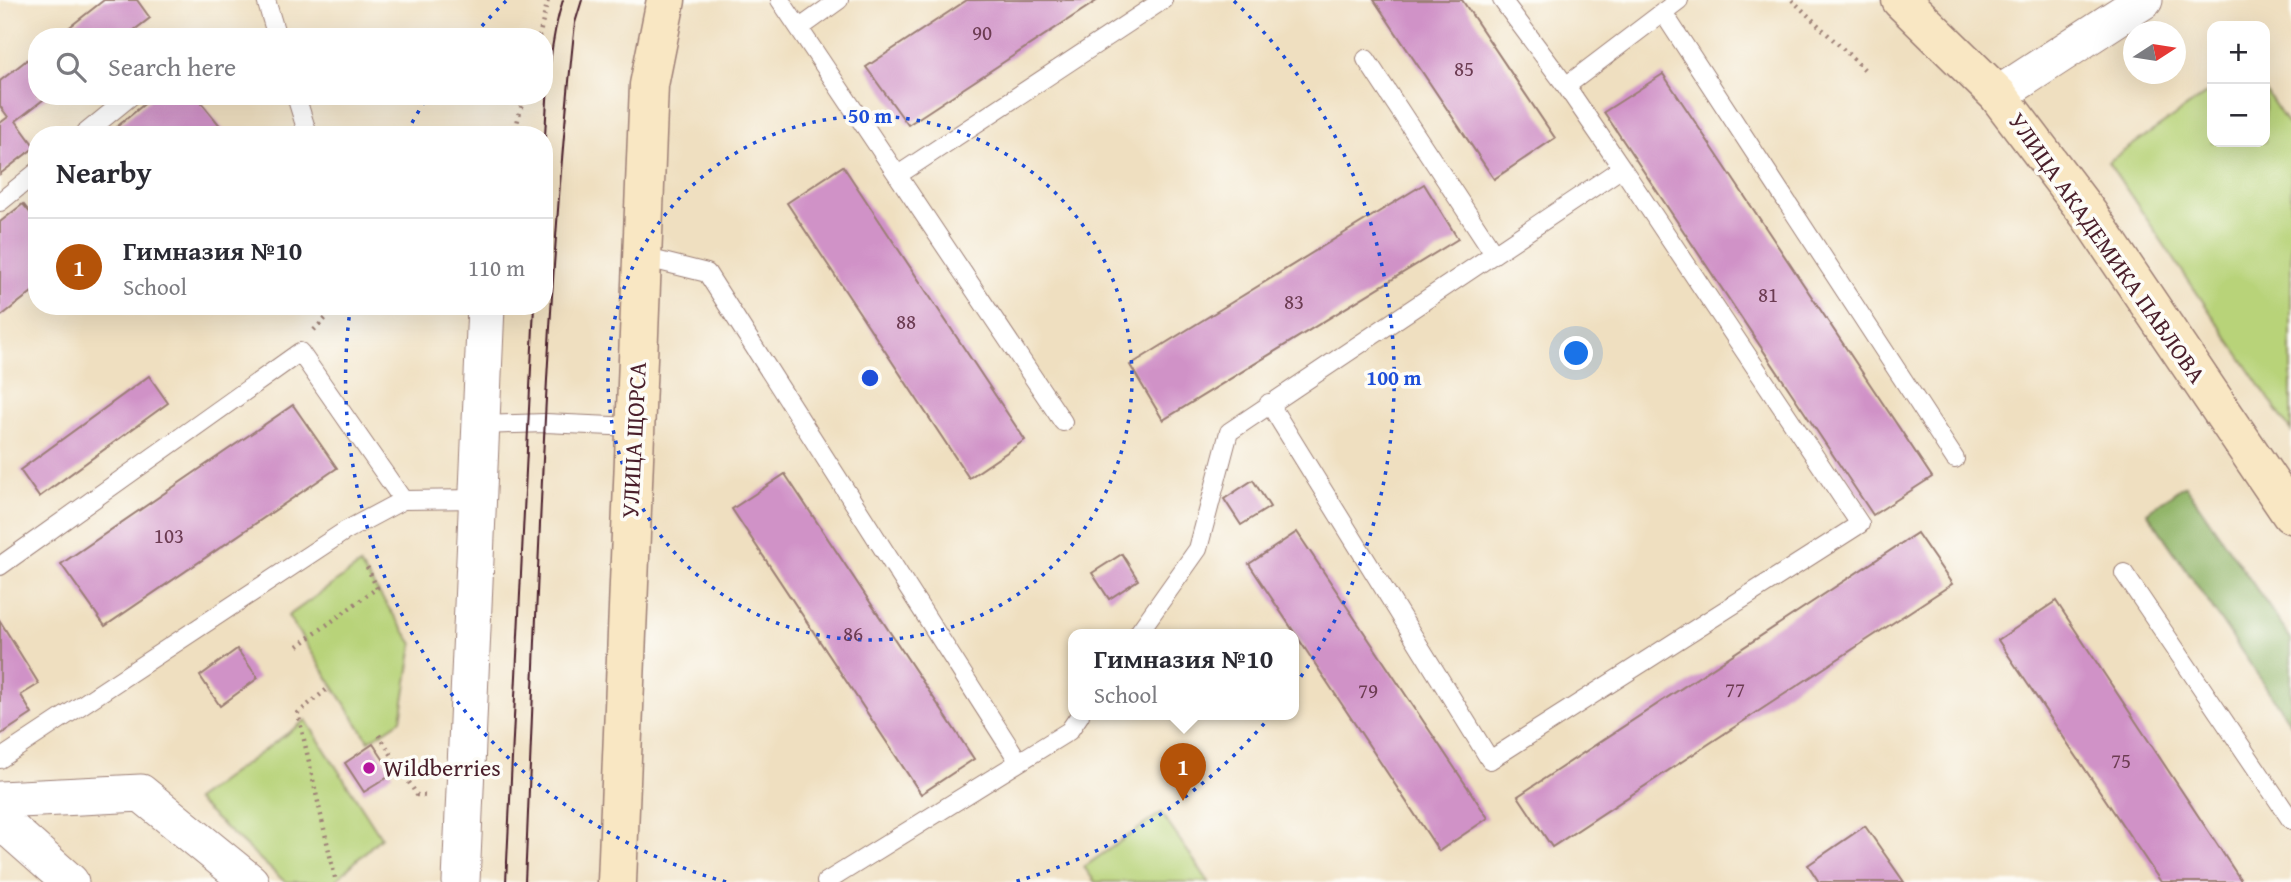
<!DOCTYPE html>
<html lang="en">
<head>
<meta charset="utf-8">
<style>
  :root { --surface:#fff; --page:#f2f2f3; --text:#2b2b33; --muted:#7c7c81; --line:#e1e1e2; --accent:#b45309 }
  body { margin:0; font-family:"Gentium Book Plus",serif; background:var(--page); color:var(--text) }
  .controls { position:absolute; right:21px; top:21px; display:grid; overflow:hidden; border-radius:14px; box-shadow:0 7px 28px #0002 }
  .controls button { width:63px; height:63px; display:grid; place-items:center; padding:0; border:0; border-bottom:2px solid var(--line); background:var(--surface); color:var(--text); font:35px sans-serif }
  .compass { position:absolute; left:2123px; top:21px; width:63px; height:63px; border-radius:50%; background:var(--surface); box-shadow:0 7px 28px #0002; rotate:78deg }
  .you { position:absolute; left:1577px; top:354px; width:24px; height:24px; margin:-18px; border:5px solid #fff; border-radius:50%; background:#1a73e8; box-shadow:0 0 0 10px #1a73e833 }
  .badge { display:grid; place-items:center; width:46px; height:46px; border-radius:50%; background:var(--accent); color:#fff; font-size:23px; font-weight:700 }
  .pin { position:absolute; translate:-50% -58px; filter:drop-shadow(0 2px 4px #0008) }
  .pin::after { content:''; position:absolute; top:37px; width:24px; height:21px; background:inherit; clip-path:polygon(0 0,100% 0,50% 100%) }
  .popup { position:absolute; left:1068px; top:629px; width:231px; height:91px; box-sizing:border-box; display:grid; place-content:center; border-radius:14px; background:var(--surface); filter:drop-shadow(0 2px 5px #0005); font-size:23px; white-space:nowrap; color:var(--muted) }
  .popup b { font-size:26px; color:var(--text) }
  .popup::after { content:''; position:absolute; left:50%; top:100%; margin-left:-14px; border:14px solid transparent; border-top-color:var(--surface) }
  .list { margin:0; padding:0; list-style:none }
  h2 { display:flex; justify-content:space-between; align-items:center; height:91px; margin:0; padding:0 28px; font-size:30px }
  h2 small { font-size:23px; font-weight:400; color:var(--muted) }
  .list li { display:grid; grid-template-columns:46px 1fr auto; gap:21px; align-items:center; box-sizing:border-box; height:98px; padding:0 28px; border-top:2px solid var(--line) }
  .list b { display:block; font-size:26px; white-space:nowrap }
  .list p { margin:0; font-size:23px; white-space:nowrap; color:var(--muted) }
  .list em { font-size:23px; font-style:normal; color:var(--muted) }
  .icon { flex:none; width:38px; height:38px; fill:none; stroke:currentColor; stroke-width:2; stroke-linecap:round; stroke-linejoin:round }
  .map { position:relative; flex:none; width:2291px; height:882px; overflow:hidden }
  .search { position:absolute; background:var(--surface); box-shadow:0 7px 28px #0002; left:28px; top:28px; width:525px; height:77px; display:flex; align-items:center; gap:18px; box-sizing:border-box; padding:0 24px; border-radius:28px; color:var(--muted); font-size:26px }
  .panel { position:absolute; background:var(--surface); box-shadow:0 7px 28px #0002; left:28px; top:126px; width:525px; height:189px; border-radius:28px }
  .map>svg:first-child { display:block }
  .green { fill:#b8d379; stroke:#817952; stroke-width:2 }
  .forest { fill:#92b569; stroke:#6e6a4a; stroke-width:2 }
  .building { fill:#d092c7 }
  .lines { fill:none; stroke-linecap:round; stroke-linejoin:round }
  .lane-casing { stroke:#9c7f76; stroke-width:20 }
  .street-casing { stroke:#9c7f76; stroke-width:39 }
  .secondary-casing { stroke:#9c7f76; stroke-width:41 }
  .path { stroke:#9c7f76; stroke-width:4.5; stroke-dasharray:2 5; stroke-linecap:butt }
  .lane { stroke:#fff; stroke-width:18 }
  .street { stroke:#fff; stroke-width:37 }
  .secondary { stroke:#f9e7c3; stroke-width:38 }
  .tram { stroke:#4a1f2b; stroke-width:2 }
  .ring { fill:none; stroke:#1d4ed8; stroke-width:3.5; stroke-dasharray:3.5 7 }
  .poi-dot { fill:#b5179e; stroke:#fdfcf7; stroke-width:2.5 }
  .labels { text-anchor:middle; stroke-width:7; stroke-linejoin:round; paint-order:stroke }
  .number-label { font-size:21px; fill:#6c3c52 }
  .street-label { font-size:24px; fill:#4a1f2b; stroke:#fdfcf7 }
  .poi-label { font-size:24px; fill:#4a1f2b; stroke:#fdfcf7; text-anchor:start }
  .centre { fill:#1d4ed8; stroke:#fdfcf7; stroke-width:3.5 }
  .ring-label { font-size:21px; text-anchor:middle; font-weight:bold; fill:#1d4ed8; stroke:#fdfcf7; stroke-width:7; stroke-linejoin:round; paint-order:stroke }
</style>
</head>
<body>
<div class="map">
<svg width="2291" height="882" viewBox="0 0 2291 882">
  <rect width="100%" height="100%" fill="#fdfcf7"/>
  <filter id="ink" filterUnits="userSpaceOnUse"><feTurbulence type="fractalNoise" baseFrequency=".0143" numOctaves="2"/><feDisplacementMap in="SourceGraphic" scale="14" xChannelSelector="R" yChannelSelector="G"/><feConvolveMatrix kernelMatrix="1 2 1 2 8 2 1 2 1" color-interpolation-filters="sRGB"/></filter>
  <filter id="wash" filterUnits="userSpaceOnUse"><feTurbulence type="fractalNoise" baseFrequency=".00686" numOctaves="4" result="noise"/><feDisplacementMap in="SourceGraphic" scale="28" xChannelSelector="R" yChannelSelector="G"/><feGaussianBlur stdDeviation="1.57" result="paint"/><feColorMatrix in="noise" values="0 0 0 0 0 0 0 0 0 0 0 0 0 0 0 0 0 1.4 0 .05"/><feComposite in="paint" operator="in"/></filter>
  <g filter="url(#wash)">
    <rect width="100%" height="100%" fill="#efdfc0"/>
    <path class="green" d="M 2212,90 L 2212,142 L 2265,142 L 2265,90 L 2291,129 L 2291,431 L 2108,162 Z
      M 360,565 L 413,644 L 401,720 L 369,741 L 288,616 Z
      M 306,720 L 381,837 L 334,882 L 285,882 L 195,800 Z
      M 1161,813 L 1209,882 L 1095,882 L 1084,867 Z"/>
    <path class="forest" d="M 2185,485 L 2291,639 L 2291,724 L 2147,512 Z"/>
    <g id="blocks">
      <path class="building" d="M 104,0 L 137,0 L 150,18 L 125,37 L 57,37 Z
        M 967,0 L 1098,0 L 908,125 L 866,67 Z
        M 1374,0 L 1462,0 L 1555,138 L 1494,179 Z
        M 37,52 L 37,96 L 48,96 L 16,121 L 35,147 L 0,174 L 0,123 L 8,117 L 0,106 L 0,81 Z
        M 1663,74 L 1932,477 L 1873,515 L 1604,112 Z
        M 154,96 L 196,96 L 226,133 L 107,135 Z
        M 843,166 L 1025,440 L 969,478 L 787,203 Z
        M 1424,184 L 1458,239 L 1163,420 L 1130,365 Z
        M 23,204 L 37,221 L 37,288 L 0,317 L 0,222 Z
        M 149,376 L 168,403 L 39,497 L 20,470 Z
        M 293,405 L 337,468 L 105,626 L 61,564 Z
        M 785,474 L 974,759 L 921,794 L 732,509 Z
        M 1253,480 L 1270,507 L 1241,525 L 1224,499 Z
        M 1297,532 L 1488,818 L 1439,851 L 1249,564 Z
        M 1917,533 L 1952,584 L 1552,847 L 1518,796 Z
        M 1122,554 L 1138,580 L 1109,599 L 1092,573 Z
        M 2056,601 L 2242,882 L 2161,882 L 1998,640 Z
        M 0,621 L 39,684 L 21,695 L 32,714 L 0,735 Z
        M 237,649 L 258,678 L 220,706 L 200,676 Z
        M 373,744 L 393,774 L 364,792 L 345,763 Z
        M 1865,826 L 1904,882 L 1819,882 L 1808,865 Z"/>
    </g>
  </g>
  <g filter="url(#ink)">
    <use href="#blocks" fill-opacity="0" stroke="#9c7f76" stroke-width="2"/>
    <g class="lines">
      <g class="lane-casing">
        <path id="lane" d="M 266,0 L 277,37
          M 780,0 L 1063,422
          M 1502,0 L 1566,86
          M 1664,14 L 1955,459
          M 800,28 L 839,0
          M 1366,59 L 1493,252
          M 296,96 L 308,135
          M 83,135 L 131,96
          M 898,175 L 1163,0
          M 0,202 L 37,172
          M 643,257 L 707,273 L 1019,762
          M 1269,403 L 1490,760 L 1860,524 L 1622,168
          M 482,425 L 545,423 L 634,427
          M 0,566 L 300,352 L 403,500 L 478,499
          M 2124,573 L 2291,820
          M 1137,635 L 1198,549 L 1229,432 L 1622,168 L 1566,86 L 1679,0
          M 0,759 L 345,531 L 403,500
          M 826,882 L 1069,731 L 1080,715"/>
      </g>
      <g class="street-casing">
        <path id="street" d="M 1998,95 L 2144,0
          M 0,800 L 141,793 L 250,882
          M 0,820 L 70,882
          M 461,882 L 486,306"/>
      </g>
      <g class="secondary-casing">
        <path id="secondary" d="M 1901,0 L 1998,95 L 2089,215 L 2291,514
          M 617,882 L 649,85 L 666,0"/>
      </g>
      <path class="path" d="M 1792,0 L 1866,71
        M 539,37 L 548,0
        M 514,135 L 524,96
        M 314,330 L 338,306
        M 298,646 L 377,588 L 367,567
        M 326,690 L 298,713 L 336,882
        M 379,735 L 417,795 L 429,796"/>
      <use href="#lane" class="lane"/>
      <use href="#street" class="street"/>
      <use href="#secondary" class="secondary"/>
      <path class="tram" d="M 544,156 C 547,105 547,49 563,0
        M 506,882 L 534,306
        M 525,882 C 538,596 544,308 575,23 L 582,0"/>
    </g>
  </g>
  <g class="ring">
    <circle cx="870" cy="378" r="262"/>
    <path d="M726 882A524 524 0 0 1 350 310M407 132A524 524 0 0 1 428 96M475 34A524 524 0 0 1 506 1M1234 1A524 524 0 0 1 1014 882"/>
  </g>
  <circle class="poi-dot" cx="369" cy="768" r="7"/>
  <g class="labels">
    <g class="number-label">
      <text x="982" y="40">90</text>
      <text x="1464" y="76">85</text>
      <text x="1768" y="302">81</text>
      <text x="1294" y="309">83</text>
      <text x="906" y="329">88</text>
      <text x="169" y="543">103</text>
      <text x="853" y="641">86</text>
      <text x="1735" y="697">77</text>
      <text x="1368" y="698">79</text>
      <text x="2121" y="768">75</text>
    </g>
    <g class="street-label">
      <text transform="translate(2107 248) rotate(55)" y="8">УЛИЦА АКАДЕМИКА ПАВЛОВА</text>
      <text transform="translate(634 440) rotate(-87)" y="8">УЛИЦА ЩОРСА</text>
    </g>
    <g class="poi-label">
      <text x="383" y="776">Wildberries</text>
    </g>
  </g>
  <circle cx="870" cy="378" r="10" class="centre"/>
  <g class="ring-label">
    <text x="870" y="123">50 m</text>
    <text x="1394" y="385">100 m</text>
  </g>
</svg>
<div class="controls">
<button>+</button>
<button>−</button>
</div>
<svg class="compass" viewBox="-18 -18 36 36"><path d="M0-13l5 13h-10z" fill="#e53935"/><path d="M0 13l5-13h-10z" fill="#7c7c81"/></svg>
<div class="you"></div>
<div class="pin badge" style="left:1183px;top:801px">1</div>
<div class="popup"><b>Гимназия №10</b>School</div>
<div class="search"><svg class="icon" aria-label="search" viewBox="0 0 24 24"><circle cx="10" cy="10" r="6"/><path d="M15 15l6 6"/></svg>Search here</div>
<section class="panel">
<h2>Nearby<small></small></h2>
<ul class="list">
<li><span class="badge">1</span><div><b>Гимназия №10</b><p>School</p></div><em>110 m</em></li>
</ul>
</section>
</div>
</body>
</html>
